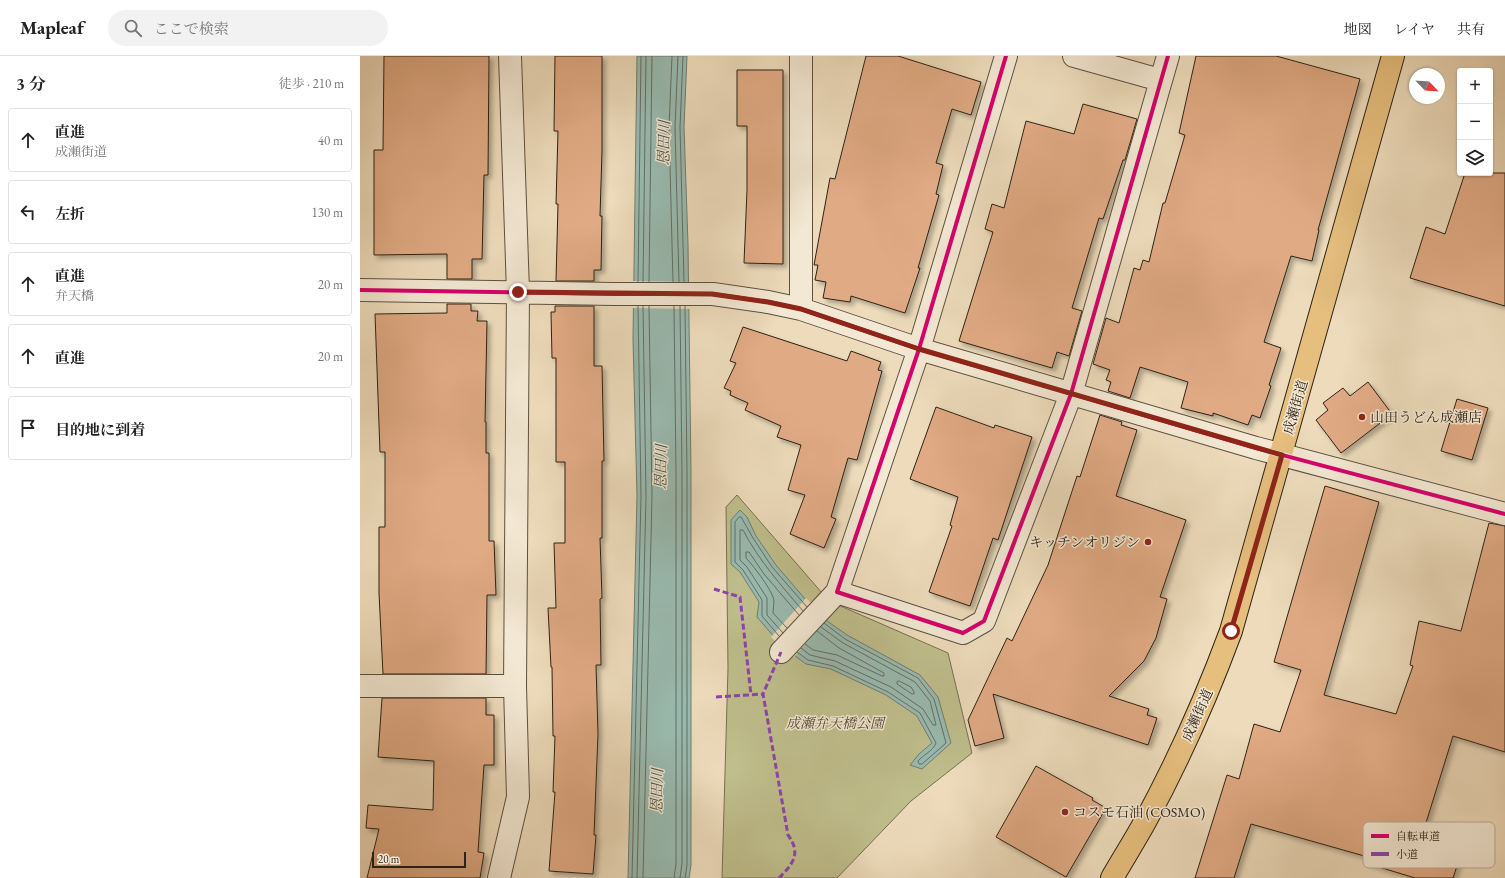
<!DOCTYPE html>
<html lang="ja">
<head>
<meta charset="utf-8">
<style>
  :root { --surface:#fff; --page:#f2f2f2; --text:#222; --muted:#767676; --line:#e0e0e0 }
  body { margin:0; font-family:"EB Garamond","Noto Serif JP",serif; background:var(--page); color:var(--text) }
  .controls { position:absolute; right:12px; top:12px; display:grid; overflow:hidden; border-radius:4px; box-shadow:0 1px 3px #0004 }
  .controls button { width:36px; height:36px; display:grid; place-items:center; padding:0; border:0; border-bottom:1px solid var(--line); background:var(--surface); color:var(--text); font:20px sans-serif }
  .compass { position:absolute; left:1049px; top:12px; width:36px; height:36px; border-radius:50%; background:var(--surface); box-shadow:0 1px 3px #0004; rotate:115deg }
  .scale { position:absolute; left:12px; bottom:10px; width:94px; box-sizing:border-box; padding-left:4px; border:2px solid #2d2317; border-top:0; font-size:11px; line-height:14px; white-space:nowrap; color:#2d2317; -webkit-text-stroke:3px #f3e8d3; paint-order:stroke }
  .stop { position:absolute; width:12px; height:12px; margin:-9px; border:3px solid #8f2418; border-radius:50%; background:#fff }
  .stop.end { background:#8f2418; border-color:#fff; box-shadow:0 1px 4px #0008 }
  .list { margin:0; padding:0; list-style:none }
  h2 { display:flex; justify-content:space-between; align-items:center; height:52px; margin:0; padding:0 16px; font-size:17px }
  h2 small { font-size:13px; font-weight:400; color:var(--muted) }
  .list li { display:grid; grid-template-columns:26px 1fr auto; gap:12px; align-items:center; box-sizing:border-box; height:64px; margin:0 8px 8px; padding:0 8px; border:1px solid var(--line); border-radius:4px }
  .list b { display:block; font-size:15px; white-space:nowrap }
  .list p { margin:0; font-size:13px; white-space:nowrap; color:var(--muted) }
  .list em { font-size:13px; font-style:normal; color:var(--muted) }
  .icon { flex:none; width:22px; height:22px; fill:none; stroke:currentColor; stroke-width:2; stroke-linecap:round; stroke-linejoin:round }
  .map { position:relative; flex:none; width:1145px; height:822px; overflow:hidden }
  header { display:flex; align-items:center; gap:24px; box-sizing:border-box; height:56px; padding:0 20px; background:var(--surface); border-bottom:1px solid var(--line) }
  header strong { font-size:19px }
  nav { display:flex; gap:22px; margin-inline-start:auto; font-size:14px }
  .search { width:280px; height:36px; background:var(--page); display:flex; align-items:center; gap:10px; box-sizing:border-box; padding:0 14px; border-radius:22px; color:var(--muted); font-size:15px }
  main { display:flex }
  aside { flex:1; background:var(--surface) }
  .map>svg:first-child { display:block }
  .green { fill:#bfbe8c; stroke:#767052 }
  .water { fill:#99bbb1; stroke:#6e7e73 }
  .pier { fill:#eddbbb }
  .lines { fill:none; stroke-linecap:round; stroke-linejoin:round }
  .shore { stroke:#636f64; stroke-width:1 }
  .building { fill:#e0aa84; stroke:#2d2317; filter:url(#shadow) }
  .minor-casing { stroke:#5d5140; stroke-width:24 }
  .major-casing { stroke:#2d2317; stroke-width:24 }
  .minor { stroke:#f3e8d3; stroke-width:22 }
  .major { stroke:#e6be7e; stroke-width:22 }
  .quiet { stroke:#8e44ad; stroke-width:3; stroke-dasharray:6 3; stroke-linecap:butt }
  .cycleway-casing { stroke:#f3e8d3; stroke-width:6 }
  .cycleway { stroke:#d6006c; stroke-width:4 }
  .route { stroke:#8f2418; stroke-width:5 }
  .poi-dot { fill:#8f2418; stroke:#f3e8d3; stroke-width:1.5 }
  .labels { text-anchor:middle; stroke-width:3; stroke-linejoin:round; paint-order:stroke }
  .street-label { font-size:14px; fill:#2d2317; stroke:#f3e8d3 }
  .poi-label { font-size:14px; fill:#2d2317; stroke:#f3e8d3; text-anchor:start }
  .park-label { font-size:14px; font-style:italic; fill:#524a34; stroke:#f3e8d3 }
  .water-label { font-size:15px; font-style:italic; fill:#4d5145; stroke:#f3e8d3 }
  .key { fill:#f3e8d3; stroke:#b8ad9b; stroke-width:1 }
  .key-label { font-size:11px; fill:#2d2317 }
</style>
</head>
<body>
<header>
<strong>Mapleaf</strong>
<div class="search"><svg class="icon" aria-label="search" viewBox="0 0 24 24"><circle cx="10" cy="10" r="6"/><path d="M15 15l6 6"/></svg>ここで検索</div>
<nav><a>地図</a><a>レイヤ</a><a>共有</a></nav>
</header>
<main>
<aside>
<h2>3 分<small>徒歩 · 210 m</small></h2>
<ul class="list">
<li><svg class="icon" aria-label="ahead" viewBox="0 0 24 24"><path d="M12 20V5M6 11l6-6 6 6"/></svg><div><b>直進</b><p>成瀬街道</p></div><em>40 m</em></li>
<li><svg class="icon" aria-label="left" viewBox="0 0 24 24"><path d="M17 20v-9H6M10 6l-5 5 5 5"/></svg><div><b>左折</b></div><em>130 m</em></li>
<li><svg class="icon" aria-label="ahead" viewBox="0 0 24 24"><path d="M12 20V5M6 11l6-6 6 6"/></svg><div><b>直進</b><p>弁天橋</p></div><em>20 m</em></li>
<li><svg class="icon" aria-label="ahead" viewBox="0 0 24 24"><path d="M12 20V5M6 11l6-6 6 6"/></svg><div><b>直進</b></div><em>20 m</em></li>
<li><svg class="icon" aria-label="arrive" viewBox="0 0 24 24"><path d="M6 21V4h12l-3 4 3 4H6"/></svg><div><b>目的地に到着</b></div></li>
</ul>
</aside>
<div class="map">
<svg width="1145" height="822" viewBox="0 0 1145 822">
  <defs>
    <filter id="shadow"><feDropShadow dx="3.5" dy="3.5" stdDeviation="2" flood-color="#0004"/></filter>
  </defs>
  <rect width="100%" height="100%" fill="#eddbbb"/>
  <filter id="stains"><feTurbulence type="fractalNoise" baseFrequency=".005" numOctaves="4"/><feColorMatrix values="0 0 0 0 .2 0 0 0 0 .09 0 0 0 0 .02 0 0 0 .5 -.17"/></filter>
  <radialGradient id="worn" r=".72"><stop offset=".6" stop-color="#630" stop-opacity="0"/><stop offset="1" stop-color="#630" stop-opacity=".3"/></radialGradient>
  <path class="green" d="M 377,439 L 469,545 L 588,597 L 612,697 L 551,745 L 477,822 L 362,822 L 368,612 L 366,451 Z"/>
  <path class="water" d="M 277,0 L 327,0 L 324,71 L 328,188 L 331,416 L 331,809 L 329,822 L 268,822 L 277,440 L 273,283 Z
    M 380,454 L 387,461 L 396,480 L 416,509 L 452,551 L 467,565 L 487,579 L 560,619 L 578,641 L 591,687 L 562,713 L 550,709 L 559,698 L 572,687 L 557,660 L 526,639 L 471,613 L 446,608 L 423,591 L 397,561 L 399,546 L 380,516 L 371,508 L 371,464 Z"/>
  <path class="pier" d="M 272,225 L 330,226 L 331,253 L 272,252 Z
    M 446,542 L 468,562 L 434,601 L 422,592 L 411,581 Z"/>
  <g class="lines">
    <path class="shore" d="M 312,0 L 309,71 L 313,226
      M 318,0 L 315,71 L 319,226
      M 323,0 L 320,71 L 324,226
      M 278,226 L 281,0
      M 283,226 L 286,0
      M 289,226 L 292,0
      M 314,250 L 316,416 L 316,808 L 314,822
      M 320,250 L 322,416 L 322,808 L 320,822
      M 325,250 L 327,416 L 327,809 L 325,822
      M 427,572 L 413,557 C 413,552 415,546 413,541 C 410,532 393,509 386,502 L 386,496 L 389,496 L 404,518 L 439,559
      M 423,577 L 407,559 L 407,542 L 387,511 L 380,504 L 380,474 L 383,474 C 399,505 421,529 443,555
      M 419,580 L 402,560 L 402,544 L 383,514 L 375,506 L 375,466 L 379,461 L 381,461 L 393,482 L 412,511 L 447,551
      M 445,588 L 453,594 L 477,599 L 522,620 L 524,620 L 524,617 L 479,592 L 457,575
      M 441,592 L 450,599 L 475,605 L 531,631 L 563,653 L 573,669 L 576,669 L 570,645 L 555,626 L 483,587 L 461,571
      M 437,596 L 448,604 L 473,610 L 528,636 L 560,657 L 576,687 C 573,695 563,699 558,705 L 559,708 L 562,708 L 586,687 L 574,643 L 558,622 L 485,583 L 464,567
      M 539,625 L 551,631 L 554,636 L 554,638 L 552,638 L 537,628 L 537,626 Z
      M 272,822 L 281,440 L 278,250
      M 277,822 L 286,440 L 283,250
      M 283,822 L 292,440 L 289,250"/>
  </g>
  <path class="building" d="M 24,0 L 129,0 L 128,119 L 124,119 L 122,203 L 112,203 L 112,223 L 87,223 L 87,198 L 14,199 L 14,94 L 23,94 Z
    M 195,0 L 242,0 L 242,95 L 240,160 L 242,160 L 241,214 L 234,214 L 234,225 L 196,225 L 198,148 L 196,148 L 198,75 L 194,75 Z
    M 506,0 L 538,0 L 621,26 L 611,59 L 592,53 L 576,107 L 583,109 L 576,138 L 579,139 L 558,212 L 560,212 L 545,257 L 491,240 L 490,246 L 463,242 L 466,226 L 455,224 L 458,209 L 454,209 L 470,122 L 475,123 Z
    M 836,0 L 916,0 L 1000,23 L 958,174 L 959,174 L 952,205 L 931,200 L 904,286 L 921,292 L 909,329 L 911,330 L 900,362 L 892,359 L 888,369 L 853,357 L 853,360 L 821,352 L 828,326 L 780,311 L 770,342 L 748,335 L 751,326 L 746,324 L 750,314 L 733,308 L 746,262 L 759,267 L 774,212 L 780,214 L 783,204 L 789,206 L 803,147 L 805,147 L 825,79 L 819,77 Z
    M 377,14 L 423,14 L 423,208 L 384,207 L 387,134 L 387,70 L 377,70 Z
    M 723,48 L 777,63 L 765,104 L 763,104 L 743,163 L 739,162 L 712,252 L 722,255 L 709,300 L 697,296 L 692,312 L 599,285 L 633,176 L 625,173 L 632,148 L 644,152 L 666,65 L 714,78 Z
    M 1105,117 L 1145,117 L 1145,250 L 1050,222 L 1066,171 L 1085,178 Z
    M 87,248 L 111,248 L 111,255 L 118,255 L 117,265 L 127,265 L 125,366 L 126,366 L 126,397 L 129,397 L 129,485 L 134,485 L 136,539 L 127,539 L 126,618 L 23,618 L 19,537 L 19,471 L 25,471 L 25,396 L 20,396 L 15,258 L 87,257 Z
    M 195,250 L 234,250 L 234,310 L 242,310 L 244,405 L 242,405 L 242,482 L 240,482 L 242,542 L 240,543 L 241,609 L 236,609 L 238,678 L 234,779 L 236,779 L 233,818 L 189,815 L 195,736 L 193,736 L 195,680 L 193,680 L 192,611 L 191,611 L 188,552 L 196,552 L 194,487 L 205,487 L 205,406 L 196,406 L 196,302 L 192,302 L 191,256 L 195,256 Z
    M 383,271 L 487,305 L 491,295 L 521,306 L 518,314 L 522,315 L 497,404 L 488,402 L 471,461 L 476,463 L 464,492 L 430,478 L 445,439 L 428,434 L 441,389 L 417,381 L 421,370 L 385,354 L 388,347 L 370,339 L 371,335 L 364,332 L 376,307 L 370,305 Z
    M 1008,326 L 1032,358 L 981,397 L 956,364 L 968,354 L 963,347 L 983,332 L 990,340 Z
    M 1097,343 L 1128,352 L 1112,404 L 1081,395 Z
    M 576,351 L 634,372 L 635,369 L 672,381 L 638,484 L 633,482 L 610,550 L 569,536 L 592,470 L 590,469 L 598,441 L 550,423 Z
    M 740,359 L 762,366 L 761,369 L 777,374 L 756,440 L 826,464 L 800,541 L 807,543 L 796,582 L 784,605 L 749,640 L 789,653 L 787,659 L 797,662 L 788,689 L 633,638 L 644,682 L 615,690 L 608,664 L 647,582 L 652,585 L 688,509 L 717,420 L 720,421 Z
    M 965,430 L 1019,446 L 964,639 L 1036,658 L 1053,610 L 1050,609 L 1059,565 L 1101,575 L 1129,467 L 1145,470 L 1145,696 L 1093,680 L 1065,770 L 1106,783 L 1093,822 L 1055,822 L 1006,807 L 1008,801 L 891,768 L 874,822 L 835,822 L 867,719 L 879,723 L 894,668 L 920,676 L 941,614 L 914,606 Z
    M 22,642 L 126,642 L 126,659 L 134,659 L 134,709 L 124,709 L 118,796 L 124,797 L 120,822 L 7,822 L 19,773 L 6,772 L 8,749 L 73,754 L 74,705 L 18,701 Z
    M 676,710 L 733,742 L 732,744 L 746,752 L 706,821 L 636,781 Z"/>
  <g class="lines">
    <g class="minor-casing">
      <path id="minor" d="M 646,0 L 559,293 L 477,536 L 603,577 L 624,565 L 711,338 L 808,0
        M 714,0 L 800,24
        M 0,234 L 254,238 L 353,238 L 408,246 L 441,253 L 559,293 L 896,392 L 1145,458
        M 441,253 L 441,0
        M 421,596 L 477,536
        M 0,630 L 155,630
        M 139,822 L 158,741 L 155,630 L 158,236 L 150,0"/>
    </g>
    <g class="major-casing">
      <path id="major" d="M 752,822 C 763,803 775,784 786,764 C 819,703 847,640 871,575 L 1033,0"/>
    </g>
    <use href="#minor" class="minor"/>
    <use href="#major" class="major"/>
    <path class="quiet" d="M 354,533 L 380,541 L 391,639
      M 356,641 L 403,638
      M 419,822 C 434,807 441,797 428,779 L 403,638 L 421,596"/>
    <g class="cycleway-casing">
      <path id="cycleway" d="M 646,0 L 559,293 L 477,536 L 603,577 L 624,565 L 711,338 L 808,0
        M 0,234 L 254,238 L 353,238 L 408,246 L 441,253 L 559,293 L 896,392 L 1145,458"/>
    </g>
    <use href="#cycleway" class="cycleway"/>
  </g>
  <g class="lines">
    <path class="route" d="M 158,236 L 352,238 L 408,246 L 441,253 L 559,293 L 922,399 L 871,575"/>
  </g>
  <g class="poi-dot">
    <circle cx="1002" cy="361" r="4"/>
    <circle cx="788" cy="486" r="4"/>
    <circle cx="705" cy="756" r="4"/>
  </g>
  <g class="labels">
    <g class="street-label">
      <text transform="translate(935 351) rotate(-74)" y="5">成瀬街道</text>
      <text transform="translate(837 659) rotate(-66)" y="5">成瀬街道</text>
    </g>
    <g class="poi-label">
      <text x="1010" y="366">山田うどん成瀬店</text>
      <text x="780" y="491" text-anchor="end">キッチンオリジン</text>
      <text x="713" y="761">コスモ石油 (COSMO)</text>
    </g>
    <g class="park-label">
      <text x="475" y="672">成瀬弁天橋公園</text>
    </g>
    <g class="water-label">
      <text transform="translate(304 87) rotate(-89)" y="5">恩田川</text>
      <text transform="translate(301 411) rotate(-89)" y="5">恩田川</text>
      <text transform="translate(297 735) rotate(-89)" y="5">恩田川</text>
    </g>
  </g>
  <rect x="1003" y="766" width="132" height="46" rx="6" class="key"/>
  <rect x="1011" y="778" width="18" height="4" fill="#d6006c"/>
  <rect x="1011" y="796" width="18" height="4" fill="#8e44ad"/>
  <g class="key-label">
    <text x="1036" y="784">自転車道</text>
    <text x="1036" y="802">小道</text>
  </g>
  <rect width="100%" height="100%" filter="url(#stains)"/>
  <rect width="100%" height="100%" fill="url(#worn)"/>
</svg>
<div class="controls">
<button>+</button>
<button>−</button>
<button><svg class="icon" aria-label="layers" viewBox="0 0 24 24"><path d="M12 4l9 5-9 5-9-5zM3 14l9 5 9-5"/></svg></button>
</div>
<svg class="compass" viewBox="-18 -18 36 36"><path d="M0-13l5 13h-10z" fill="#e53935"/><path d="M0 13l5-13h-10z" fill="#767676"/></svg>
<div class="scale">20 m</div>
<div class="stop" style="left:871px;top:575px"></div>
<div class="stop end" style="left:158px;top:236px"></div>
</div>
</main>
</body>
</html>
